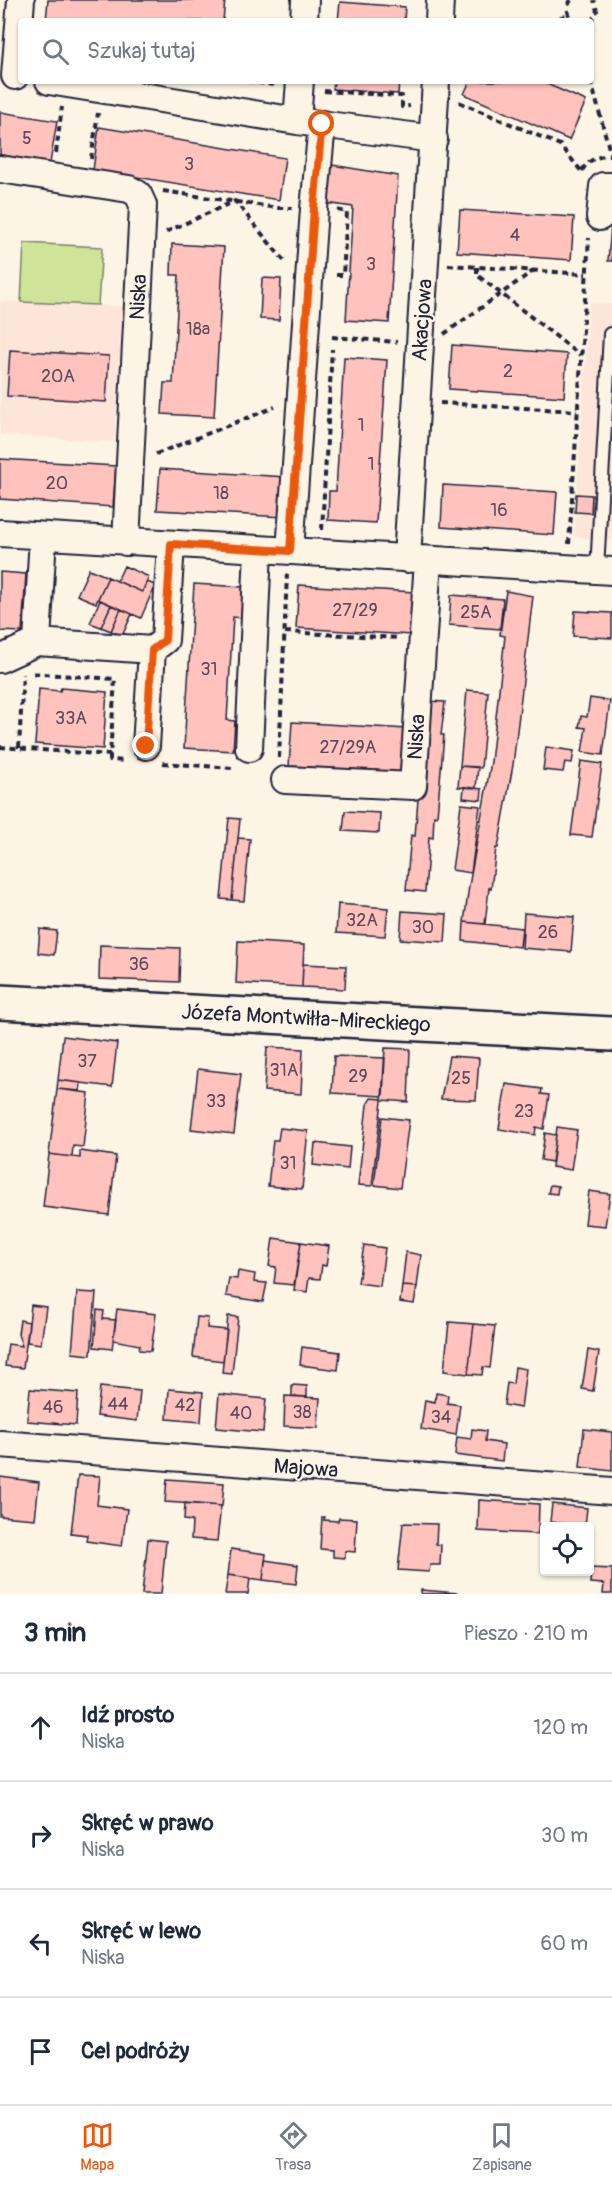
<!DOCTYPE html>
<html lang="pl">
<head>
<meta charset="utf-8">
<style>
  :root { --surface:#fff; --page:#f6f6f7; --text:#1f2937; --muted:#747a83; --line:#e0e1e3; --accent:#ea580c }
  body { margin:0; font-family:Pangolin,sans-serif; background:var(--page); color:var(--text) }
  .controls { position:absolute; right:18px; bottom:18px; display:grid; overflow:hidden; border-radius:6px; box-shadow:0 2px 4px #0004 }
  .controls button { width:54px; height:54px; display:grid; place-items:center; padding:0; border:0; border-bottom:2px solid var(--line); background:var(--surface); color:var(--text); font:30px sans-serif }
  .stop { position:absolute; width:18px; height:18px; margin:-14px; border:4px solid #ea580c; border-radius:50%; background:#fff }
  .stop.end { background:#ea580c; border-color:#fff; box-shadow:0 2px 6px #0008 }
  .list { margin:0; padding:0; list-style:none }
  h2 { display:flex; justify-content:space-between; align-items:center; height:78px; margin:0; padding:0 24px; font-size:26px }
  h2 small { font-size:20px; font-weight:400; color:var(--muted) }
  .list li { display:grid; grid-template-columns:39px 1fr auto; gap:18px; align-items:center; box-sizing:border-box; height:108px; padding:0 24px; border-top:2px solid var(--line) }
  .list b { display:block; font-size:22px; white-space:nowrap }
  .list p { margin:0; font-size:20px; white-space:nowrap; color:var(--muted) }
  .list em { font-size:20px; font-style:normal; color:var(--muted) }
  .icon { flex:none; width:33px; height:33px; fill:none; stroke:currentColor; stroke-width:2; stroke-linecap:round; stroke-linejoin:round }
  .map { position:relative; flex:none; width:612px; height:1594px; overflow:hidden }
  .search { position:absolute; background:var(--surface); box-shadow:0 2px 4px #0004; left:18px; right:18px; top:18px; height:66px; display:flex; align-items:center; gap:15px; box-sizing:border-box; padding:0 21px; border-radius:6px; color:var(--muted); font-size:22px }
  .sheet { height:510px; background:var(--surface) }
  nav { display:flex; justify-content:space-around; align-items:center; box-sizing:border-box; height:84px; border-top:2px solid var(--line); background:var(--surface); font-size:16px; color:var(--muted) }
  nav a { display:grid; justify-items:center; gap:3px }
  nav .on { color:var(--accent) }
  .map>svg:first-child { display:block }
  .built { fill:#fde6d9 }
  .green { fill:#cde499; stroke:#78836a; stroke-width:1.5 }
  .building { fill:#ffc2bd; stroke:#22223b; stroke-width:1.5 }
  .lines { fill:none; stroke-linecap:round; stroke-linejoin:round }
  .lane-casing { stroke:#22223b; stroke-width:16 }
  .street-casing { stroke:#22223b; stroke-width:30 }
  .secondary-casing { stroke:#22223b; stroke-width:38 }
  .path { stroke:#22223b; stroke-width:4; stroke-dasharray:6 4.5; stroke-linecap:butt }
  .lane { stroke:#fcf5e5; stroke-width:12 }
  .street { stroke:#fcf5e5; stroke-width:26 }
  .secondary { stroke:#fcf5e5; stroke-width:33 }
  .route { stroke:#ea580c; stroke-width:8 }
  .labels { text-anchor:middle; stroke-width:4.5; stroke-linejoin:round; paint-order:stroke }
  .number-label { font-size:18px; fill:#594a5c }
  .street-label { font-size:21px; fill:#22223b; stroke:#fcf5e5 }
</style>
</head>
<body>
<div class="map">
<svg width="612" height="1594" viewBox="0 0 612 1594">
  <rect width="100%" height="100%" fill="#fcf5e5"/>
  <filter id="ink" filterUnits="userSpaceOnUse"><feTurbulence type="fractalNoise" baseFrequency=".0167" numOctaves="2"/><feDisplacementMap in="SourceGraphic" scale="12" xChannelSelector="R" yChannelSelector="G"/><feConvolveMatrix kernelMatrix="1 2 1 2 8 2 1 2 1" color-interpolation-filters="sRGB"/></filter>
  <g filter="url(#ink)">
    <path class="built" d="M 0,301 L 123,306 L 114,442 L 0,435 Z
      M 589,303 L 612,304 L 612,540 L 574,537 Z"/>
    <path class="green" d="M 24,243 L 102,247 L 98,305 L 21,302 Z"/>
    <path class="building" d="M 48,0 L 225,0 L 223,21 L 46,21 Z
      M 340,2 L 405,7 L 404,21 L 338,21 Z
      M 334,81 L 399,81 L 398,94 L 333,89 Z
      M 470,81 L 540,81 L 586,101 L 569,140 L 464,94 Z
      M 0,112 L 57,121 L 50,163 L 0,155 Z
      M 99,127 L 285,158 L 279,200 L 93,170 Z
      M 332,165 L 398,176 L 389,323 L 346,320 L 353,207 L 326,203 Z
      M 460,210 L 574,217 L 571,260 L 457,252 Z
      M 611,226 L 612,226 L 612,261 L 608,261 Z
      M 172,244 L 224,247 L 214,417 L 162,414 L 164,383 L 173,383 L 179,275 L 171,275 Z
      M 262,278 L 281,279 L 279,320 L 260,319 Z
      M 452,345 L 567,354 L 564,397 L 449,389 Z
      M 10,350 L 109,356 L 106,402 L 7,396 Z
      M 344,357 L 387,360 L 376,523 L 328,520 L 329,491 L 336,491 Z
      M 0,459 L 116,466 L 113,507 L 0,499 Z
      M 160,469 L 286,477 L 284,517 L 157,510 Z
      M 443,485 L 557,492 L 554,535 L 441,527 Z
      M 576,494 L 592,495 L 591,513 L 575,512 Z
      M 124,566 L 149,577 L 142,592 L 117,581 Z
      M 89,569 L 108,577 L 96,603 L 77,595 Z
      M 0,572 L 26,574 L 22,632 L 0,631 Z
      M 108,577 L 142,592 L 147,582 L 155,585 L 141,618 L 98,599 Z
      M 194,584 L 243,587 L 241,618 L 233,617 L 227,720 L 235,721 L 233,751 L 184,748 Z
      M 299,585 L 414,592 L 412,635 L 296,628 Z
      M 506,591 L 533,596 L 513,765 L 498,848 L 496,848 L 491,889 L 489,888 L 485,924 L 464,922 L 469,886 L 491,762 L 505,636 L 500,635 Z
      M 451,595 L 503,599 L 500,629 L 449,625 Z
      M 100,600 L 111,605 L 101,627 L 90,623 Z
      M 111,605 L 121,609 L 111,631 L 101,627 Z
      M 121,609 L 132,614 L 122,636 L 111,631 Z
      M 575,611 L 612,613 L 612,638 L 573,636 Z
      M 61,688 L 107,692 L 103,749 L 35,744 L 39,689 L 60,691 Z
      M 467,690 L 488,692 L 481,768 L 460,766 Z
      M 590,698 L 610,701 L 603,755 L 582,752 L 586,728 L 579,727 L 581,716 L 587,717 Z
      M 426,701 L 445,702 L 441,735 L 444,735 L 437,816 L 434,815 L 433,838 L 429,837 L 425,892 L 406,890 L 411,835 L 415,836 Z
      M 292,722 L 407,729 L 405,772 L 289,766 Z
      M 546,747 L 574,751 L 572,763 L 565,762 L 563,772 L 543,770 Z
      M 581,761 L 602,764 L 592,837 L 571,835 Z
      M 460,766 L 478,767 L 476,788 L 458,787 Z
      M 464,787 L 482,789 L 481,800 L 463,798 Z
      M 461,804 L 480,806 L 471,873 L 452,870 Z
      M 345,811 L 380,813 L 379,833 L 343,831 Z
      M 229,818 L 240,819 L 232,900 L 221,899 Z
      M 238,838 L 250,839 L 244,901 L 232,900 Z
      M 338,904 L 388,908 L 385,936 L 336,933 Z
      M 402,911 L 447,914 L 445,942 L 400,939 Z
      M 524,913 L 574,917 L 571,952 L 522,948 Z
      M 464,922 L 522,928 L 520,947 L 463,941 Z
      M 40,929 L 57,931 L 54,955 L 38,953 Z
      M 238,941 L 304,945 L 302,987 L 236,983 Z
      M 100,945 L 180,948 L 179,982 L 99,979 Z
      M 303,964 L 346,966 L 345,989 L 302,987 Z
      M 63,1036 L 117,1043 L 112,1087 L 58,1080 Z
      M 267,1047 L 303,1049 L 301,1094 L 264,1091 Z
      M 385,1048 L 410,1049 L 408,1102 L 382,1100 Z
      M 334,1056 L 385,1058 L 383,1096 L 332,1093 Z
      M 449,1056 L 479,1058 L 476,1100 L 441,1099 Z
      M 198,1069 L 241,1074 L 234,1134 L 191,1129 Z
      M 58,1080 L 81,1083 L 80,1091 L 57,1089 Z
      M 506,1084 L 542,1089 L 541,1094 L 549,1095 L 544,1129 L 536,1127 L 535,1135 L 499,1129 Z
      M 57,1089 L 89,1093 L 83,1147 L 73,1146 L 72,1157 L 49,1154 Z
      M 371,1098 L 382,1099 L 382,1101 L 372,1186 L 358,1185 L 367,1105 Z
      M 382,1117 L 409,1120 L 400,1188 L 374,1185 Z
      M 557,1127 L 577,1130 L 571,1170 L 552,1167 Z
      M 280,1128 L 308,1131 L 302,1189 L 268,1186 L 273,1140 L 278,1140 Z
      M 545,1133 L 556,1135 L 552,1162 L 541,1160 Z
      M 315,1143 L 350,1147 L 348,1169 L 313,1165 Z
      M 80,1151 L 116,1156 L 109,1215 L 43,1207 L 49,1154 L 80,1158 Z
      M 550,1185 L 558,1186 L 557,1194 L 548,1193 Z
      M 589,1191 L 610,1194 L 605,1226 L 585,1224 Z
      M 273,1238 L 301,1242 L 294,1285 L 274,1283 L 276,1267 L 269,1266 Z
      M 301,1242 L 329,1246 L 326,1266 L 322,1265 L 320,1279 L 309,1278 L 307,1292 L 294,1290 Z
      M 364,1245 L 385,1248 L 380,1286 L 358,1283 Z
      M 406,1252 L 421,1255 L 417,1287 L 402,1286 Z
      M 238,1271 L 255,1274 L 254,1282 L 267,1283 L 263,1302 L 226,1296 L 229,1278 L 237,1279 Z
      M 402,1286 L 417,1287 L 414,1304 L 400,1302 Z
      M 77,1292 L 96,1293 L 91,1355 L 72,1353 Z
      M 31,1305 L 46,1307 L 41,1344 L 27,1342 Z
      M 117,1309 L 156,1314 L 151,1351 L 139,1350 L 140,1345 L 113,1340 Z
      M 97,1310 L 104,1311 L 103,1319 L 116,1320 L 112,1349 L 94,1347 Z
      M 228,1316 L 238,1317 L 232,1374 L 222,1373 Z
      M 197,1317 L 208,1318 L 207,1328 L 227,1330 L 223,1361 L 193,1357 Z
      M 20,1320 L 29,1322 L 23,1368 L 5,1366 L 8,1344 L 22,1346 L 18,1334 Z
      M 449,1322 L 474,1324 L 468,1374 L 444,1371 Z
      M 474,1324 L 495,1326 L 490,1368 L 483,1367 L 482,1375 L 468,1374 Z
      M 302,1347 L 340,1352 L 338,1370 L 300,1365 Z
      M 588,1350 L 599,1352 L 593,1391 L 582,1389 Z
      M 515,1367 L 526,1369 L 521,1408 L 504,1405 L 507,1383 L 513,1384 Z
      M 292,1385 L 307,1386 L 307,1397 L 292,1396 Z
      M 100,1387 L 140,1391 L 137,1421 L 97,1416 Z
      M 30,1389 L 78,1393 L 76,1425 L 27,1421 Z
      M 169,1389 L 203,1392 L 201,1422 L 167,1419 Z
      M 436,1393 L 448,1395 L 447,1403 L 460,1405 L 456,1435 L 421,1429 L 425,1400 L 435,1402 Z
      M 219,1394 L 266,1399 L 263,1432 L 216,1428 Z
      M 285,1396 L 320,1398 L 318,1428 L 284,1426 Z
      M 472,1429 L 486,1431 L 485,1441 L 504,1444 L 502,1461 L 455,1455 L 457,1437 L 471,1439 Z
      M 584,1429 L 612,1432 L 612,1471 L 580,1467 Z
      M 78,1475 L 100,1476 L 97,1505 L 127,1509 L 122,1546 L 86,1541 L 87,1535 L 71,1533 Z
      M 0,1477 L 39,1482 L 35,1519 L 0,1516 Z
      M 167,1479 L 224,1483 L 222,1506 L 165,1502 Z
      M 479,1500 L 539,1504 L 538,1534 L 478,1531 Z
      M 185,1503 L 221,1506 L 217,1541 L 191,1539 L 192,1521 L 184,1520 Z
      M 552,1504 L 587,1508 L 585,1526 L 550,1522 Z
      M 322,1517 L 325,1517 L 324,1520 L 338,1521 L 339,1518 L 357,1519 L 355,1552 L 345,1551 L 345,1558 L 333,1557 L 333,1550 L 320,1549 Z
      M 403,1523 L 437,1524 L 436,1544 L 441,1545 L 440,1565 L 430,1565 L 429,1572 L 398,1570 Z
      M 148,1539 L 166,1541 L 161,1594 L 142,1594 Z
      M 231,1549 L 266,1554 L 263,1580 L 228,1575 Z
      M 265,1560 L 298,1565 L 296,1584 L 263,1580 Z
      M 591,1568 L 612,1569 L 612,1594 L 603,1594 L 604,1584 L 590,1583 Z
      M 228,1575 L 250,1578 L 248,1594 L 225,1594 Z
      M 421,1590 L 458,1593 L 421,1594 Z"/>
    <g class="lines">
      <g class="lane-casing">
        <path id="lane" d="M 597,570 L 610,334 L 612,334"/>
      </g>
      <g class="street-casing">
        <path id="street" d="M 304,21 L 305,0
          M 439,21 L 440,0
          M 15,76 L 21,0
          M 49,81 L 297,121 L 434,139
          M 297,121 L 300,81
          M 0,169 L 129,189 L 138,194 L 143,205 L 126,542
          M 600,217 L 603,186 L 612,186
          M 0,533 L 612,571
          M 43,536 L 37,642 L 152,650
          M 290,551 L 314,209 L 322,124
          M 407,559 L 436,81
          M 0,659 L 37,642
          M 146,746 L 152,650 L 165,640 L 171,544
          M 249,748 L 258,550
          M 285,780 L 413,786 L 428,560
          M 0,1444 L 612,1491"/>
      </g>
      <g class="secondary-casing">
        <path id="secondary" d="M 0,1002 L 612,1034"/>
      </g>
      <path class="path" d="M 571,0 C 566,7 567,15 573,21
        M 550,21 L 568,15
        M 591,22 L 597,11 L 594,0
        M 247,81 L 274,85
        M 591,81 L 611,156
        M 324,91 L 402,96 L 402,107 L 410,106
        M 459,102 L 560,145 L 582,172
        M 56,153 L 62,107
        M 91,159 L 98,113
        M 582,171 C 588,159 600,155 612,156
        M 163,191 L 278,208 L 292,208
        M 166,232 L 235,201 L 285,262
        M 448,265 L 586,274
        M 477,267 L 477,275 L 580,355
        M 336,275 L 343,275 L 347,212 L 337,210
        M 444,334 L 533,271
        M 332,337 L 397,342
        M 440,403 L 577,411
        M 156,454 L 275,407
        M 322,530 L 332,349
        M 569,544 L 589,238
        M 285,632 L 400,638
        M 0,747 L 110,755 L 115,679 L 30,673
        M 19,748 L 23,674
        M 110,755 L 110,760 L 125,761
        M 279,758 L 287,574
        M 163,763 L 233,768"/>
      <use href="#lane" class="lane"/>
      <use href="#street" class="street"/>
      <use href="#secondary" class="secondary"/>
    </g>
  </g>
  <g class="lines" filter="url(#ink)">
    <path class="route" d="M 146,746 L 152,650 L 165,640 L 171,544 L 290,551 L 314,208 L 322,124"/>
  </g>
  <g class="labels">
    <g class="number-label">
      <text x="27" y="144">5</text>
      <text x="189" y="170">3</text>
      <text x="515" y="241">4</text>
      <text x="371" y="270">3</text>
      <text x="198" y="335">18a</text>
      <text x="508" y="377">2</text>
      <text x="58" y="382">20A</text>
      <text x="361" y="431">1</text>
      <text x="371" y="470">1</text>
      <text x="57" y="489">20</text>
      <text x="221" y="499">18</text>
      <text x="499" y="516">16</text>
      <text x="355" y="616">27/29</text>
      <text x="476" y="618">25A</text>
      <text x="209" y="675">31</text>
      <text x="71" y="724">33A</text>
      <text x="348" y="753">27/29A</text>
      <text x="362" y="926">32A</text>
      <text x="423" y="933">30</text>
      <text x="548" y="938">26</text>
      <text x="139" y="970">36</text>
      <text x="87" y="1067">37</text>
      <text x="284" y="1076">31A</text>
      <text x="358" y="1082">29</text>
      <text x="461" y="1084">25</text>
      <text x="216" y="1107">33</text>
      <text x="524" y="1117">23</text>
      <text x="288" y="1169">31</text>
      <text x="118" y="1410">44</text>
      <text x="185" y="1411">42</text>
      <text x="53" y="1413">46</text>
      <text x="302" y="1418">38</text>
      <text x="241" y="1419">40</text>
      <text x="441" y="1423">34</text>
    </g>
    <g class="street-label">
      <text transform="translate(138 297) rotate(-87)" y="7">Niska</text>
      <text transform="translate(422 320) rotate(-86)" y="7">Akacjowa</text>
      <text transform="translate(416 737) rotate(-86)" y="7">Niska</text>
      <text transform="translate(306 1018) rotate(3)" y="7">Józefa Montwiłła-Mireckiego</text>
      <text transform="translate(306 1468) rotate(4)" y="7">Majowa</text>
    </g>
  </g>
</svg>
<div class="controls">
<button><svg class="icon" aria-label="locate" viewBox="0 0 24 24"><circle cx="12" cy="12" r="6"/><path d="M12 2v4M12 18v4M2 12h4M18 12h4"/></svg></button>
</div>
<div class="stop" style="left:322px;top:124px"></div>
<div class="stop end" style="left:146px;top:746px"></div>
<div class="search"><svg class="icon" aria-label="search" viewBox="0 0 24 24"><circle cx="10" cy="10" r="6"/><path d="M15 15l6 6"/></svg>Szukaj tutaj</div>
</div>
<section class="sheet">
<h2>3 min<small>Pieszo · 210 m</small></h2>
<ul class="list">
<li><svg class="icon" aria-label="ahead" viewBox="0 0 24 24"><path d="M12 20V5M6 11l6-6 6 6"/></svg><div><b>Idź prosto</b><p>Niska</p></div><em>120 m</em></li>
<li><svg class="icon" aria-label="right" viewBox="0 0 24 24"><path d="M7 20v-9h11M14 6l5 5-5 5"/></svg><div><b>Skręć w prawo</b><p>Niska</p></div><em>30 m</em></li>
<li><svg class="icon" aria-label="left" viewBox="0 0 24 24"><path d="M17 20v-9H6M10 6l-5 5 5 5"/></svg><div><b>Skręć w lewo</b><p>Niska</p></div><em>60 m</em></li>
<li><svg class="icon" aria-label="arrive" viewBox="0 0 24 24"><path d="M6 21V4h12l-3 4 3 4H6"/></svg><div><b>Cel podróży</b></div></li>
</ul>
</section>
<nav>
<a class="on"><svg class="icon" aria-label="map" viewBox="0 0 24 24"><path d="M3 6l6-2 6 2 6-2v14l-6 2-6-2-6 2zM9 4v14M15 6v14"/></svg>Mapa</a>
<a><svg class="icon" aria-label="directions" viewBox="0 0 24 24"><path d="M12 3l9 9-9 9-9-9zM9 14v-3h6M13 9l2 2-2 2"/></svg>Trasa</a>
<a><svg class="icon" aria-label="saved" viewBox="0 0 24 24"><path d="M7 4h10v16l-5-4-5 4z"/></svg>Zapisane</a>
</nav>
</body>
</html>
